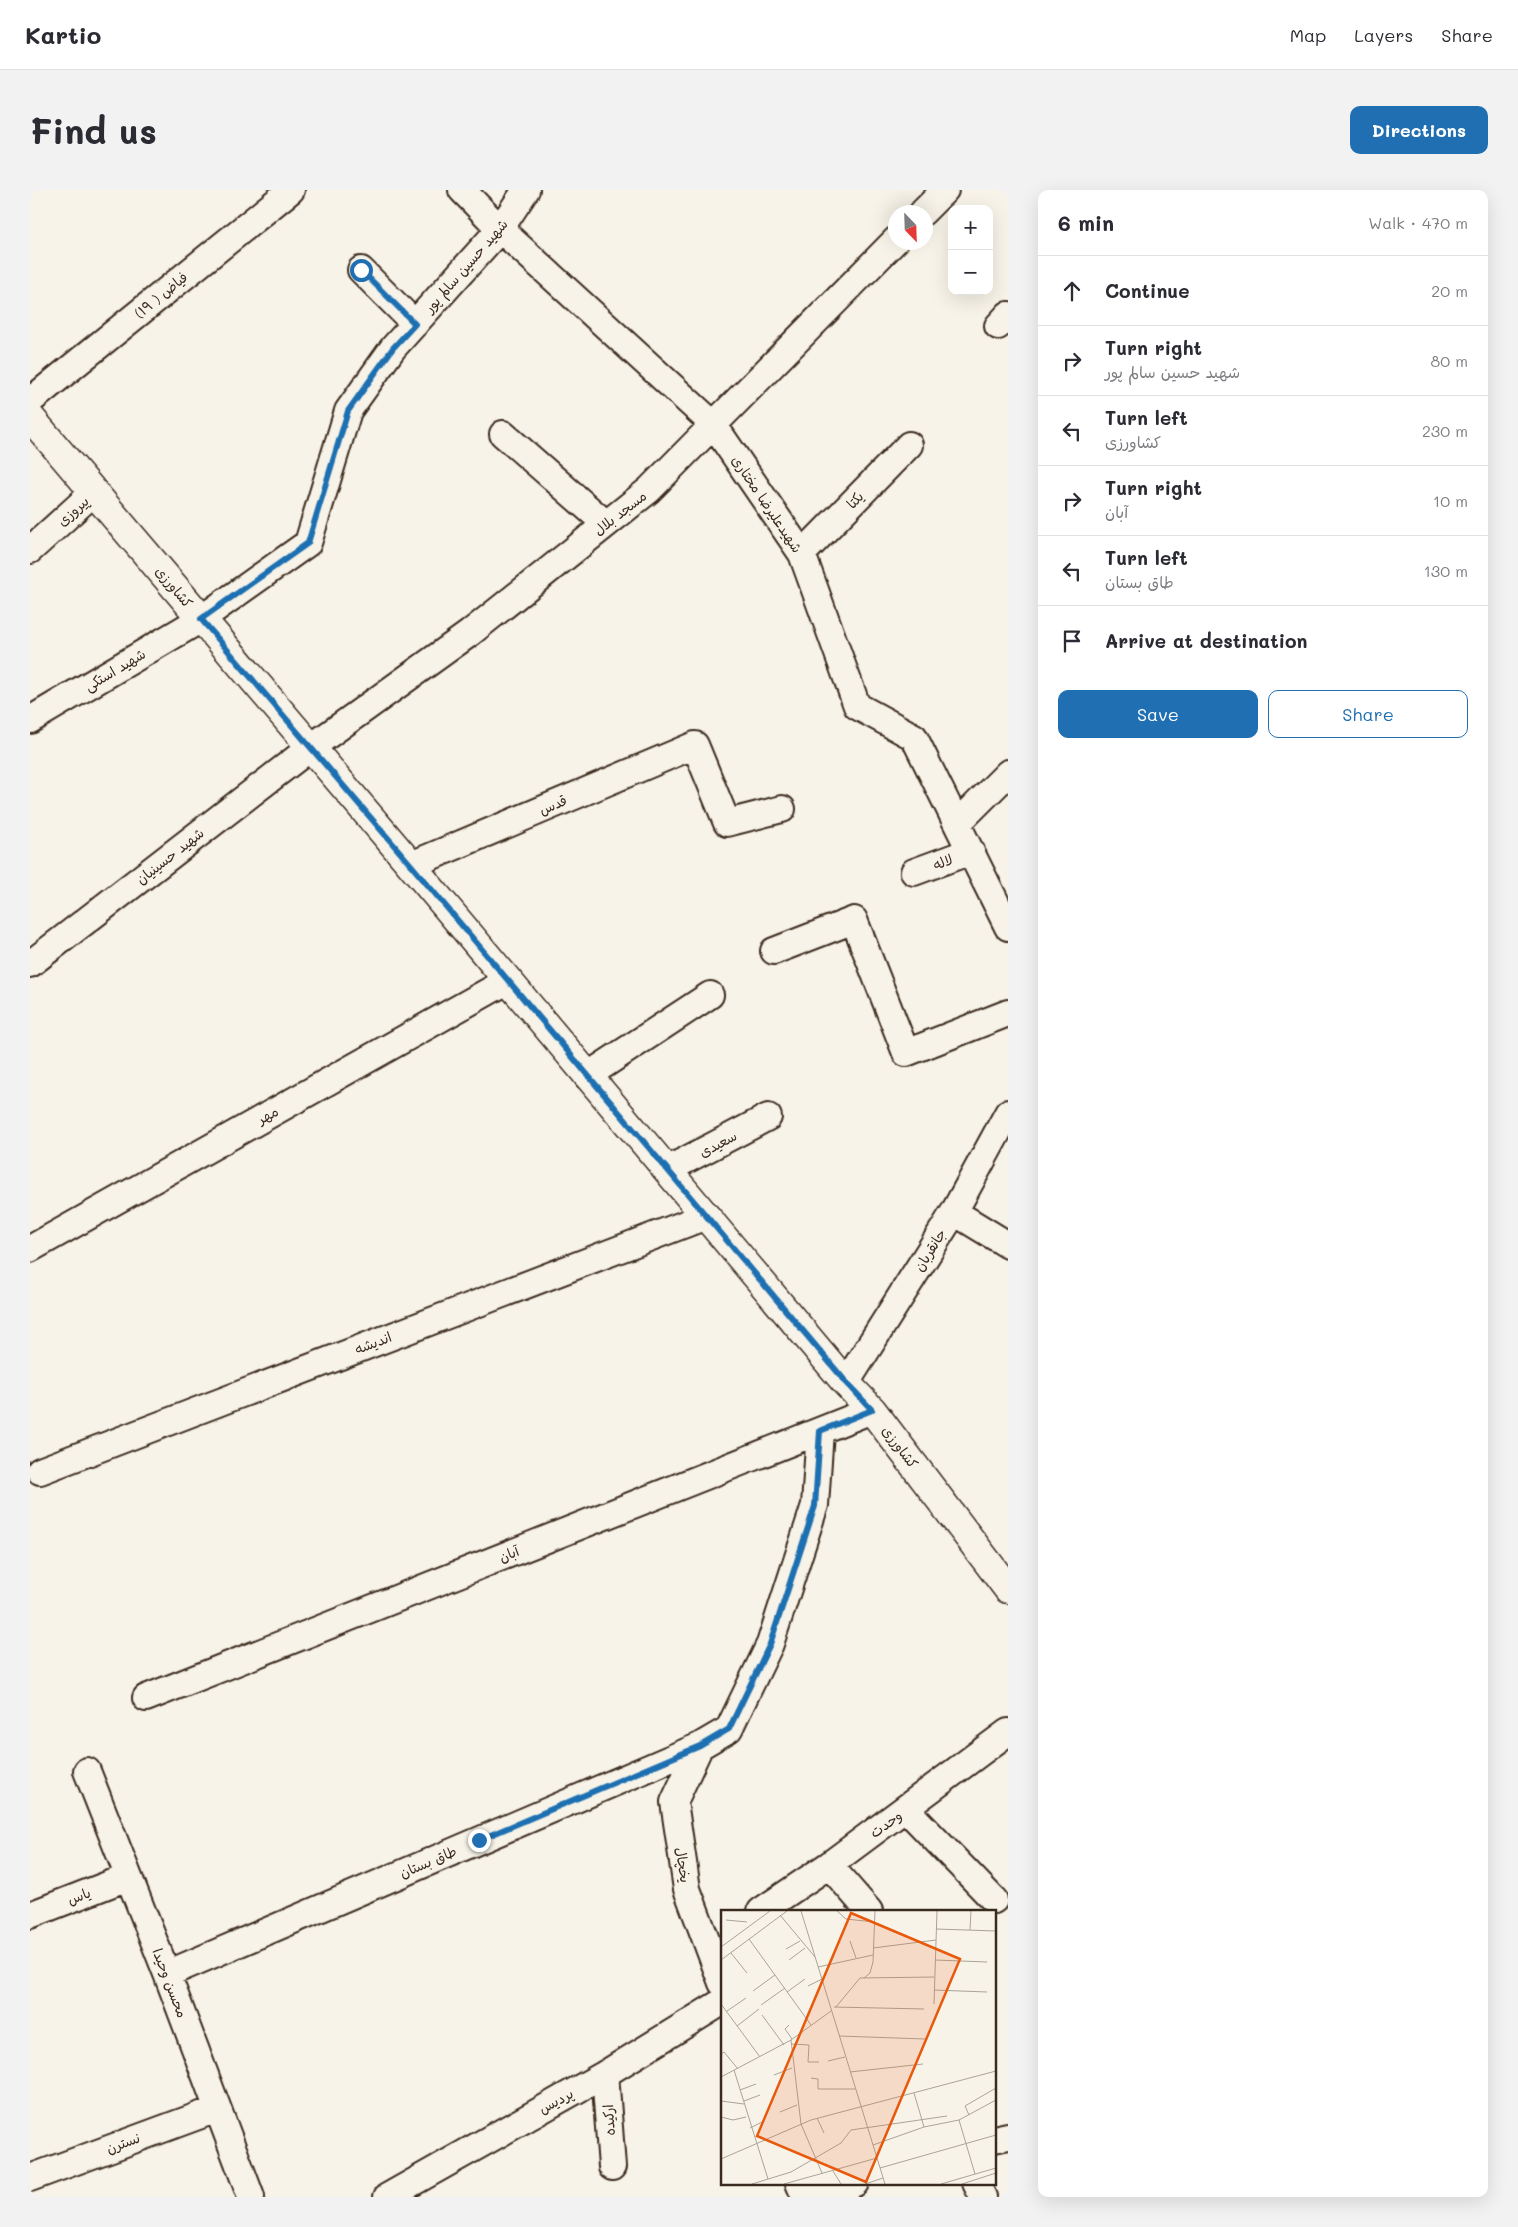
<!DOCTYPE html>
<html lang="en">
<head>
<meta charset="utf-8">
<style>
  :root { --surface:#fff; --page:#f2f2f3; --text:#2b2b33; --muted:#7c7c81; --line:#e1e1e2; --accent:#1f6fb2 }
  body { margin:0; font-family:Mali,"Playpen Sans Arabic",sans-serif; background:var(--page); color:var(--text) }
  .controls { position:absolute; right:15px; top:15px; display:grid; overflow:hidden; border-radius:10px; box-shadow:0 5px 20px #0002 }
  .controls button { width:45px; height:45px; display:grid; place-items:center; padding:0; border:0; border-bottom:1px solid var(--line); background:var(--surface); color:var(--text); font:25px sans-serif }
  .compass { position:absolute; left:858px; top:15px; width:45px; height:45px; border-radius:50%; background:var(--surface); box-shadow:0 5px 20px #0002; rotate:157deg }
  .stop { position:absolute; width:15px; height:15px; margin:-11px; border:4px solid #1f6fb2; border-radius:50%; background:#fff }
  .stop.end { background:#1f6fb2; border-color:#fff; box-shadow:0 1px 5px #0008 }
  .list { margin:0; padding:0; list-style:none }
  h2 { display:flex; justify-content:space-between; align-items:center; height:65px; margin:0; padding:0 20px; font-size:21px }
  h2 small { font-size:16px; font-weight:400; color:var(--muted) }
  .list li { display:grid; grid-template-columns:32px 1fr auto; gap:15px; align-items:center; box-sizing:border-box; height:70px; padding:0 20px; border-top:1px solid var(--line) }
  .list b { display:block; font-size:19px; white-space:nowrap }
  .list p { margin:0; font-size:16px; white-space:nowrap; color:var(--muted) }
  .list em { font-size:16px; font-style:normal; color:var(--muted) }
  .actions { display:flex; gap:10px; padding:15px 20px }
  .actions a { flex:1; padding:11px 0; border:1px solid var(--accent); border-radius:10px; text-align:center; font-size:18px; color:var(--accent) }
  .actions .main { background:var(--accent); color:#fff }
  .icon { flex:none; width:28px; height:28px; fill:none; stroke:currentColor; stroke-width:2; stroke-linecap:round; stroke-linejoin:round }
  .map { position:relative; flex:none; width:978px; height:2007px; overflow:hidden; border-radius:10px }
  header { display:flex; align-items:center; gap:30px; box-sizing:border-box; height:70px; padding:0 25px; background:var(--surface); border-bottom:1px solid var(--line) }
  header strong { font-size:24px }
  nav { display:flex; gap:28px; margin-inline-start:auto; font-size:18px }
  .intro { display:flex; align-items:center; justify-content:space-between; box-sizing:border-box; height:120px; padding:0 30px }
  h1 { margin:0; font-size:35px }
  .button { padding:12px 22px; border-radius:10px; background:var(--accent); color:#fff; font-size:18px; font-weight:700 }
  main { display:flex; gap:30px; padding:0 30px }
  aside { flex:1; background:var(--surface); border-radius:10px; box-shadow:0 5px 20px #0002 }
  .map>svg:first-child { display:block }
  .lines { fill:none; stroke-linecap:round; stroke-linejoin:round }
  .minor-casing { stroke:#3b2a1e; stroke-width:30 }
  .tertiary-casing { stroke:#3b2a1e; stroke-width:31 }
  .minor { stroke:#f7f3e8; stroke-width:26 }
  .tertiary { stroke:#f7f3e8; stroke-width:28 }
  .route { stroke:#1f6fb2; stroke-width:6 }
  .labels { text-anchor:middle; stroke-width:4; stroke-linejoin:round; paint-order:stroke }
  .street-label { font-size:14px; fill:#3b2a1e; stroke:#f7f3e8 }
  .inset-road { fill:none; stroke:#aca397; stroke-width:1 }
  .view { fill:#e8590c; fill-opacity:0.15; stroke:#e8590c; stroke-width:2.5 }
  .inset-edge { fill:none; stroke:#3b2a1e; stroke-width:2.5 }
</style>
</head>
<body>
<header>
<strong>Kartio</strong>
<nav><a>Map</a><a>Layers</a><a>Share</a></nav>
</header>
<div class="intro"><h1>Find us</h1><a class="button">Directions</a></div>
<main>
<div class="map">
<svg width="978" height="2007" viewBox="0 0 978 2007">
  <rect width="100%" height="100%" fill="#f7f3e8"/>
  <filter id="ink" filterUnits="userSpaceOnUse"><feTurbulence type="fractalNoise" baseFrequency=".02" numOctaves="2"/><feDisplacementMap in="SourceGraphic" scale="10" xChannelSelector="R" yChannelSelector="G"/><feConvolveMatrix kernelMatrix="1 2 1 2 8 2 1 2 1" color-interpolation-filters="sRGB"/></filter>
  <g filter="url(#ink)">
    <g class="lines">
      <g class="minor-casing">
        <path id="minor" d="M 432,0 L 470,39 L 683,234 L 772,364 L 827,516 L 884,547 L 978,737
          M 893,22 L 915,0
          M 331,80 L 385,134
          M 968,136 L 978,125
          M 0,211 L 261,0
          M 473,244 L 576,334
          M 0,360 L 64,302
          M 772,364 L 879,255
          M 0,530 L 171,429 L 278,353 L 318,221 L 363,158 L 470,39 L 496,0
          M 928,633 L 978,583
          M 381,675 L 665,555 L 697,633 L 752,619
          M 884,682 L 941,661
          M 744,761 L 824,730 L 876,863 L 978,823
          M 0,774 L 280,558 L 440,443 L 619,300 L 866,50
          M 557,886 L 680,805
          M 637,980 L 738,927
          M 924,1022 L 978,1055
          M 0,1059 L 477,791
          M 816,1193 L 924,1022 L 978,923
          M 10,1281 L 676,1026
          M 116,1508 L 842,1220
          M 670,1556 L 644,1612 L 657,1699 L 692,1793
          M 57,1581 L 137,1784 L 221,2007
          M 876,1619 L 964,1710
          M 799,1675 L 839,1721
          M 731,1721 L 799,1675 L 978,1542
          M 0,1725 L 98,1687
          M 137,1784 L 670,1556 L 699,1539 L 740,1454 L 785,1315 L 790,1241
          M 575,1884 L 582,1977
          M 964,1949 L 978,1946
          M 0,1988 L 187,1919
          M 769,1993 L 775,2007
          M 946,1993 L 953,2007
          M 357,2007 L 575,1884 L 692,1812
          M 788,2007 L 825,1993"/>
      </g>
      <g class="tertiary-casing">
        <path id="tertiary" d="M 0,227 L 381,675 L 816,1193 L 842,1220 L 978,1399"/>
      </g>
      <use href="#minor" class="minor"/>
      <use href="#tertiary" class="tertiary"/>
    </g>
  </g>
  <g class="lines" filter="url(#ink)">
    <path class="route" d="M 331,80 L 385,134 L 363,158 L 318,221 L 278,353 L 171,429 L 381,675 L 816,1192 L 842,1220 L 790,1241 L 785,1316 L 740,1454 L 699,1539 L 670,1556 L 449,1650"/>
  </g>
  <g class="labels">
    <g class="street-label">
      <text transform="translate(436 76) rotate(-49)" y="5">شهید حسین سالم پور</text>
      <text transform="translate(131 105) rotate(-39)" y="5">فیاض ( ۱۹)</text>
      <text transform="translate(825 310) rotate(-46)" y="5">یکتا</text>
      <text transform="translate(737 314) rotate(56)" y="5">شهیدعلیرضا مختاری</text>
      <text transform="translate(43 321) rotate(-42)" y="5">پیروزی</text>
      <text transform="translate(590 323) rotate(-38)" y="5">مسجد بلال</text>
      <text transform="translate(144 397) rotate(50)" y="5">کشاورزی</text>
      <text transform="translate(85 480) rotate(-31)" y="5">شهید استکی</text>
      <text transform="translate(523 615) rotate(-23)" y="5">قدس</text>
      <text transform="translate(140 666) rotate(-38)" y="5">شهید حسینیان</text>
      <text transform="translate(913 672) rotate(-21)" y="5">لاله</text>
      <text transform="translate(238 925) rotate(-29)" y="5">مهر</text>
      <text transform="translate(688 954) rotate(-28)" y="5">سعیدی</text>
      <text transform="translate(900 1060) rotate(-58)" y="5">جانقربان</text>
      <text transform="translate(343 1153) rotate(-21)" y="5">اندیشه</text>
      <text transform="translate(870 1257) rotate(53)" y="5">کشاورزی</text>
      <text transform="translate(479 1364) rotate(-22)" y="5">آبان</text>
      <text transform="translate(856 1634) rotate(-36)" y="5">وحدت</text>
      <text transform="translate(398 1672) rotate(-23)" y="5">طاق بستان</text>
      <text transform="translate(653 1675) rotate(82)" y="5">یخچال</text>
      <text transform="translate(49 1706) rotate(-21)" y="5">یاس</text>
      <text transform="translate(140 1793) rotate(69)" y="5">محسن وحیدا</text>
      <text transform="translate(526 1911) rotate(-29)" y="5">پردیس</text>
      <text transform="translate(579 1930) rotate(-94)" y="5">ارکیده</text>
      <text transform="translate(93 1953) rotate(-20)" y="5">نسترن</text>
    </g>
  </g>
  <g transform="translate(691 1720)">
    <rect width="275" height="275" fill="#f7f3e8"/>
    <path class="inset-road" d="M 80,1 L 164,274M 116,1 L 125,9 L 153,12M 59,5 L 94,47M 5,10 L 26,12M 215,19 L 275,21M 249,20 L 250,1M 28,29 L 90,115M 129,31 L 135,48M 0,37 L 49,1M 152,38 L 215,30M 65,39 L 79,31M 10,43 L 26,63M 0,50 L 66,1M 68,50 L 84,38M 214,50 L 266,52M 97,57 L 152,45M 143,68 L 149,63 L 152,52 L 154,1M 87,76 L 101,69M 213,80 L 266,82M 32,81 L 54,65M 66,82 L 84,69M 0,94 L 39,147M 213,94 L 216,1M 40,95 L 64,78M 113,97 L 203,99M 115,97 L 139,68 L 213,67M 6,101 L 25,88M 41,105 L 63,135M 68,115 L 64,119 L 71,129M 16,116 L 38,99M 118,126 L 204,129M 70,130 L 80,214 L 101,263M 70,134 L 88,135 L 87,152 L 98,152M 0,144 L 3,142 L 17,159M 107,151 L 124,147M 13,160 L 47,269M 129,162 L 202,154M 53,165 L 71,158M 0,167 L 70,130 L 110,101M 90,168 L 97,169 L 97,179 L 134,179M 19,180 L 35,174M 193,183 L 203,217 L 238,210 L 275,190M 0,191 L 23,194M 23,191 L 39,185M 59,202 L 76,195M 248,205 L 244,196 L 275,178M 0,207 L 12,210 L 25,207M 96,208 L 103,223M 238,210 L 254,264M 29,218 L 43,211M 152,235 L 203,217M 0,249 L 90,210 L 275,161M 159,258 L 275,225M 112,261 L 120,274M 31,274 L 70,262 L 120,233 L 130,220 L 226,206M 63,274 L 156,248M 144,274 L 162,268M 220,274 L 275,258M 241,274 L 275,263"/>
    <path class="view" d="M 130,3 L 239,49 L 145,272 L 36,226 Z"/>
    <rect width="275" height="275" class="inset-edge"/>
  </g>
</svg>
<div class="controls">
<button>+</button>
<button>−</button>
</div>
<svg class="compass" viewBox="-18 -18 36 36"><path d="M0-13l5 13h-10z" fill="#e53935"/><path d="M0 13l5-13h-10z" fill="#7c7c81"/></svg>
<div class="stop" style="left:331px;top:80px"></div>
<div class="stop end" style="left:449px;top:1650px"></div>
</div>
<aside>
<h2>6 min<small>Walk · 470 m</small></h2>
<ul class="list">
<li><svg class="icon" aria-label="ahead" viewBox="0 0 24 24"><path d="M12 20V5M6 11l6-6 6 6"/></svg><div><b>Continue</b></div><em>20 m</em></li>
<li><svg class="icon" aria-label="right" viewBox="0 0 24 24"><path d="M7 20v-9h11M14 6l5 5-5 5"/></svg><div><b>Turn right</b><p>شهید حسین سالم پور</p></div><em>80 m</em></li>
<li><svg class="icon" aria-label="left" viewBox="0 0 24 24"><path d="M17 20v-9H6M10 6l-5 5 5 5"/></svg><div><b>Turn left</b><p>کشاورزی</p></div><em>230 m</em></li>
<li><svg class="icon" aria-label="right" viewBox="0 0 24 24"><path d="M7 20v-9h11M14 6l5 5-5 5"/></svg><div><b>Turn right</b><p>آبان</p></div><em>10 m</em></li>
<li><svg class="icon" aria-label="left" viewBox="0 0 24 24"><path d="M17 20v-9H6M10 6l-5 5 5 5"/></svg><div><b>Turn left</b><p>طاق بستان</p></div><em>130 m</em></li>
<li><svg class="icon" aria-label="arrive" viewBox="0 0 24 24"><path d="M6 21V4h12l-3 4 3 4H6"/></svg><div><b>Arrive at destination</b></div></li>
</ul>
<div class="actions"><a class="main">Save</a><a>Share</a></div>
</aside>
</main>
</body>
</html>
